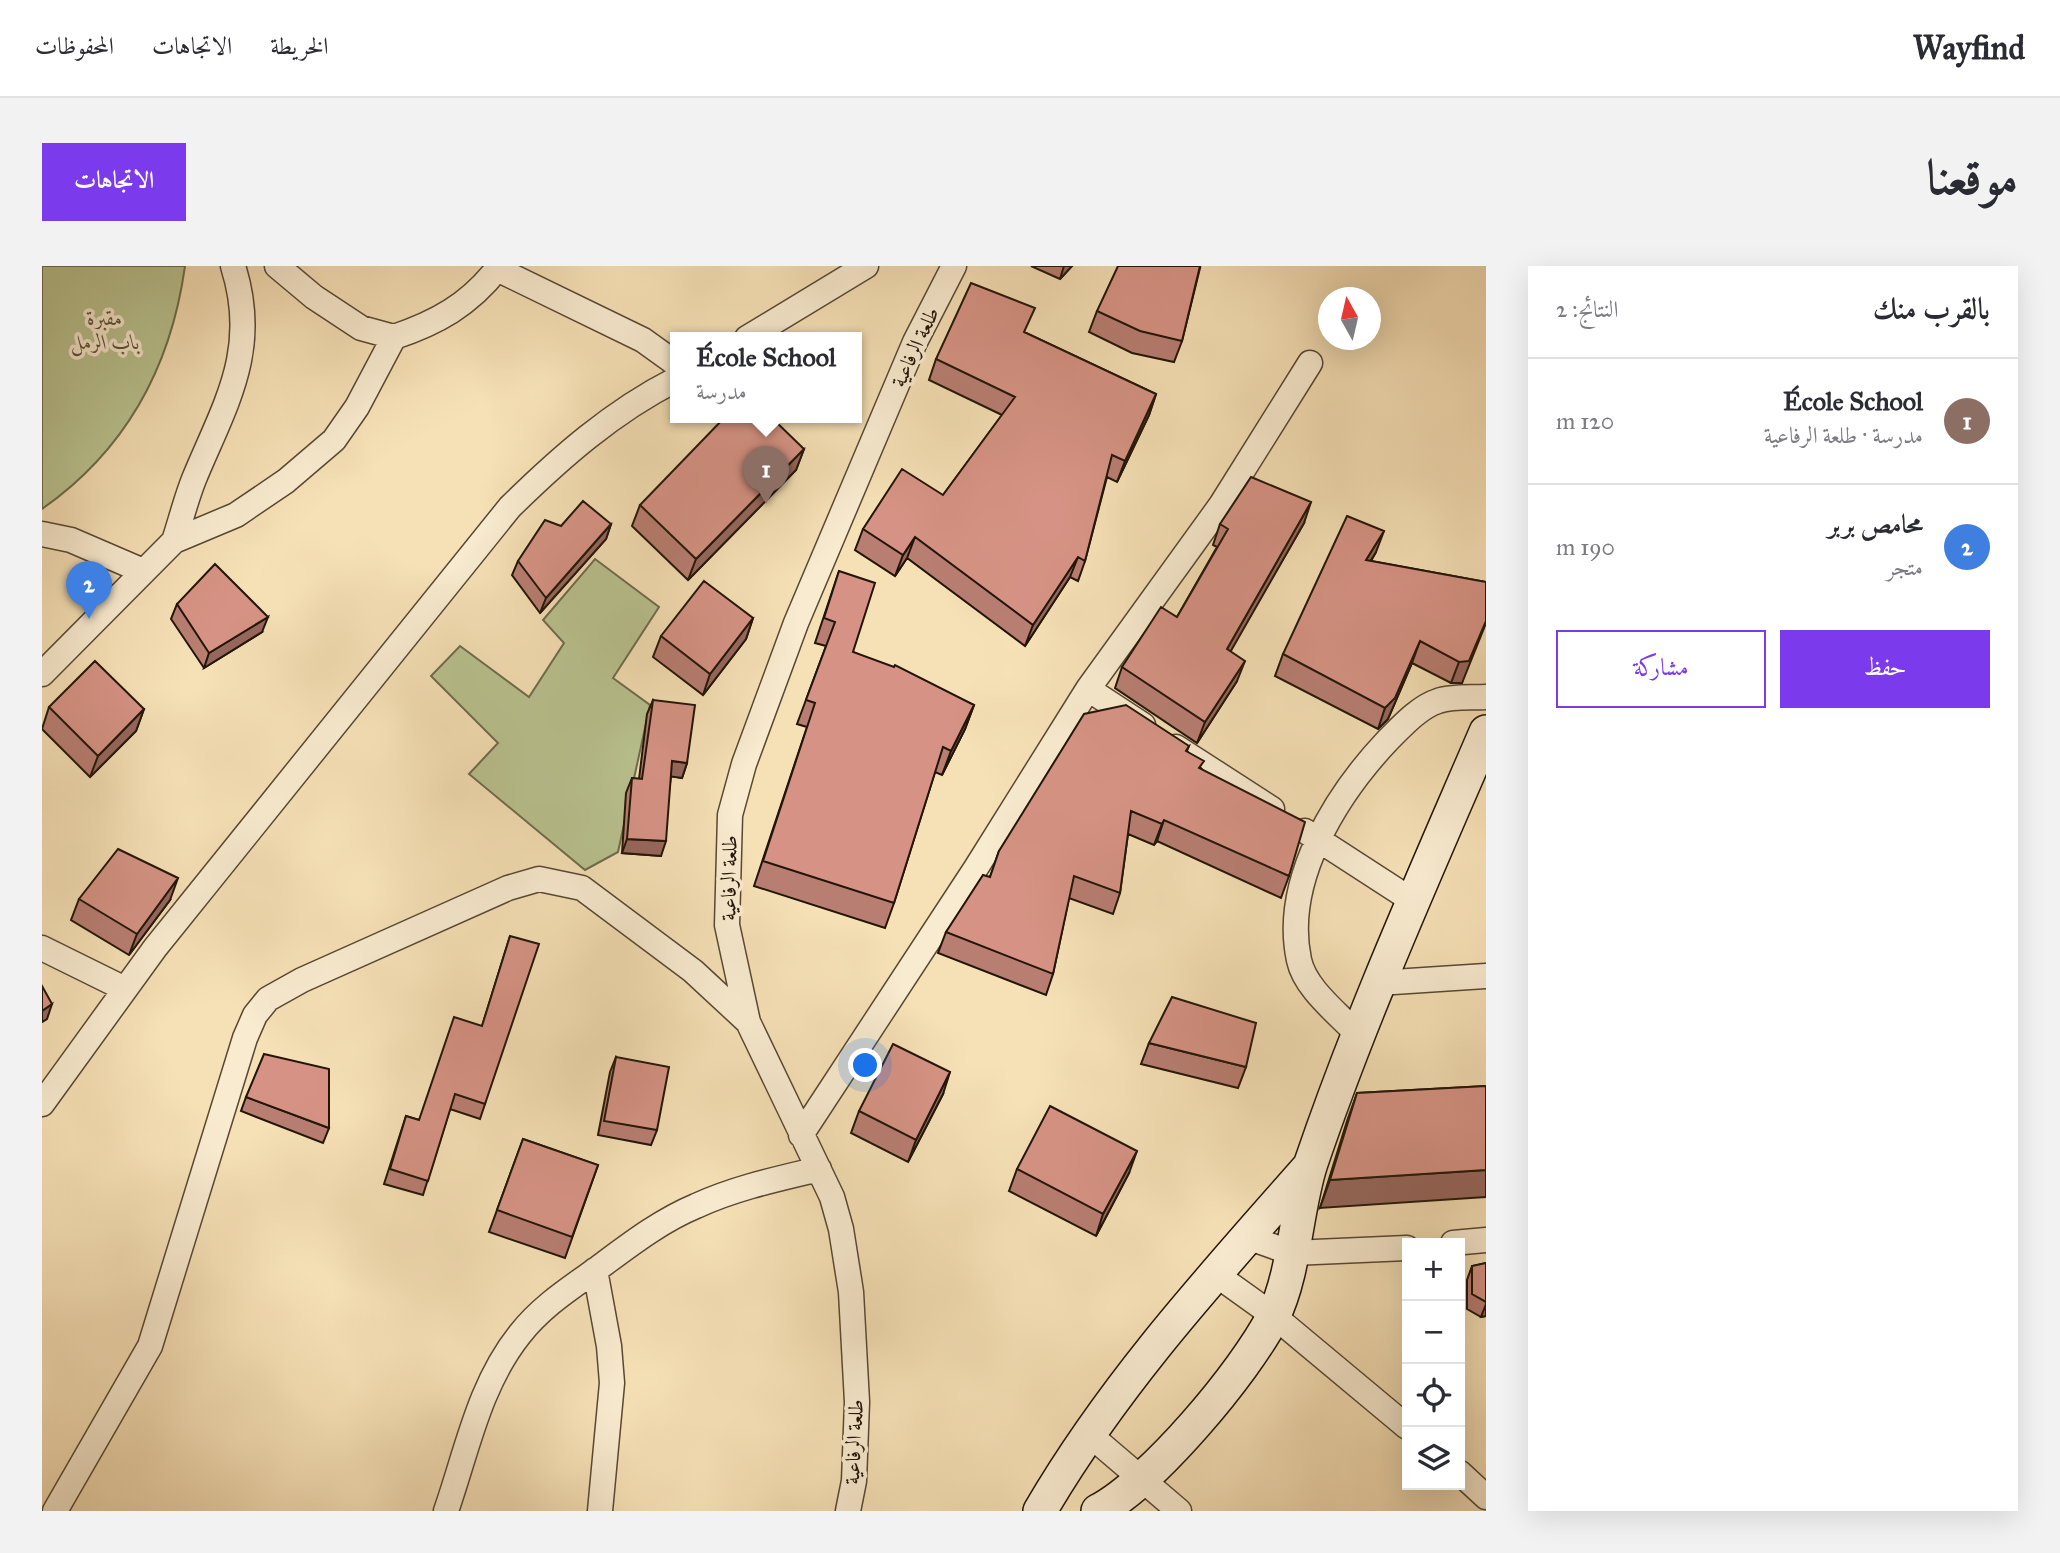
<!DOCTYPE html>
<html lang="ar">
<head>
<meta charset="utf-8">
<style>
  :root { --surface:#fff; --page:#f2f2f3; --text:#2b2b33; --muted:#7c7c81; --line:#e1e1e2; --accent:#7c3aed }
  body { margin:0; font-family:"IM FELL Great Primer",Amiri,serif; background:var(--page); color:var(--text); direction:rtl }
  .controls { position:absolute; right:21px; bottom:21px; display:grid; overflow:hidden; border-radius:0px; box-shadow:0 7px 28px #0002 }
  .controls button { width:63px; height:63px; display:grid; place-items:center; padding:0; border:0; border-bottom:2px solid var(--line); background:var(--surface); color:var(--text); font:35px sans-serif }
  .compass { position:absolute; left:1276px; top:21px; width:63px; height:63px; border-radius:50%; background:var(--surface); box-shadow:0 7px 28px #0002; rotate:352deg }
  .you { position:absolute; left:824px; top:800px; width:24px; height:24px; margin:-18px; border:5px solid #fff; border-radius:50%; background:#1a73e8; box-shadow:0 0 0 10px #1a73e833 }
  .badge { display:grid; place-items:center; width:46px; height:46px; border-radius:50%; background:var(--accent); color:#fff; font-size:23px; font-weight:700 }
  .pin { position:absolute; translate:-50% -58px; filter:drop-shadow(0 2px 4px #0008) }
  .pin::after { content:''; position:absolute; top:37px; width:24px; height:21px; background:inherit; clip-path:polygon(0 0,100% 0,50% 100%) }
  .popup { position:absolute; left:628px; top:66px; width:192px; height:91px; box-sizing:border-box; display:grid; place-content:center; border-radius:0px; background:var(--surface); filter:drop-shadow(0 2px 5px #0005); font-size:23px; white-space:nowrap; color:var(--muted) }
  .popup b { font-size:26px; color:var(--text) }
  .popup::after { content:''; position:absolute; left:50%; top:100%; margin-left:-14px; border:14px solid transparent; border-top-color:var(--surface) }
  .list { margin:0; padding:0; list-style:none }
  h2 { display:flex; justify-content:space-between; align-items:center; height:91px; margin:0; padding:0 28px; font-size:30px }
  h2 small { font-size:23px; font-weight:400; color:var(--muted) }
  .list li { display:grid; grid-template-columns:46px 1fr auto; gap:21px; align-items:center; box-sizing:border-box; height:126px; padding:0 28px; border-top:2px solid var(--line) }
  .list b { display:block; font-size:26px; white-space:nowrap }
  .list p { margin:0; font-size:23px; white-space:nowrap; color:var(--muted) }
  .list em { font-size:23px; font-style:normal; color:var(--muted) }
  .actions { display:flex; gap:14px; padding:21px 28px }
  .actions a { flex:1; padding:16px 0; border:2px solid var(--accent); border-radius:0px; text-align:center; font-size:24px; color:var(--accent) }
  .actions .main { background:var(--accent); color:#fff }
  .icon { flex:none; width:38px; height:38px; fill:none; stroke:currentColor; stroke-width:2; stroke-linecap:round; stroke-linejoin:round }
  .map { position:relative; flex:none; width:1444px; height:1245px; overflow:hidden; direction:ltr; border-radius:0px }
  header { display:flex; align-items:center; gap:42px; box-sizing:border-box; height:98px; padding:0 35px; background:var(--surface); border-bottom:2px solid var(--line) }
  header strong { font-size:33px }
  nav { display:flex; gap:38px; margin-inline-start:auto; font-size:24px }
  .intro { display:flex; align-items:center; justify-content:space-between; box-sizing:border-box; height:168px; padding:0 42px }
  h1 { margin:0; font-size:49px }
  .button { padding:18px 32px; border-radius:0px; background:var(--accent); color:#fff; font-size:24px; font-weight:700 }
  main { display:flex; gap:42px; padding:0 42px }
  aside { flex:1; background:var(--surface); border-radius:0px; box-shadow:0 7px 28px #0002 }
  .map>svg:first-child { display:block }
  .green { fill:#b9c390; stroke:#6e6c4c; stroke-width:2 }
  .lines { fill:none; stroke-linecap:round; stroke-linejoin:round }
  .street-casing { stroke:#574834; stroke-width:27 }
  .secondary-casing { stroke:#221508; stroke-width:36 }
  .street { stroke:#f9ebd0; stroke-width:24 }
  .secondary { stroke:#f9ebd0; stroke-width:33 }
  .wall { fill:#b87e72; stroke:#221508; stroke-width:2 }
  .shaded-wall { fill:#96675d; stroke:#221508; stroke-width:2 }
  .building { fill:#d69385; stroke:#221508; stroke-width:2 }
  .labels { text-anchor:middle; stroke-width:7; stroke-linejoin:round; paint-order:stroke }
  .park-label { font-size:21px; font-style:italic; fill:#575238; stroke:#f9ebd0 }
  .street-label { font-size:21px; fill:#221508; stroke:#f9ebd0 }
</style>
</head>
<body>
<header>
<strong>Wayfind</strong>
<nav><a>الخريطة</a><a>الاتجاهات</a><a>المحفوظات</a></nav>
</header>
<div class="intro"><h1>موقعنا</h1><a class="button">الاتجاهات</a></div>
<main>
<aside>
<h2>بالقرب منك<small>النتائج: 2</small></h2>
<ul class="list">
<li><span class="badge" style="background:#8d6e63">1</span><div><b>École School</b><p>مدرسة · طلعة الرفاعية</p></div><em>120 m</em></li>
<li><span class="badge" style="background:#3f7fe0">2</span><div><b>محامص بربر</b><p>متجر</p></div><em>190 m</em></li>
</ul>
<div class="actions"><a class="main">حفظ</a><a>مشاركة</a></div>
</aside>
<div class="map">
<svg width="1444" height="1245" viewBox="0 0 1444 1245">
  <rect width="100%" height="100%" fill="#f6e0b6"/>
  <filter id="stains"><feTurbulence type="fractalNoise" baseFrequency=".00286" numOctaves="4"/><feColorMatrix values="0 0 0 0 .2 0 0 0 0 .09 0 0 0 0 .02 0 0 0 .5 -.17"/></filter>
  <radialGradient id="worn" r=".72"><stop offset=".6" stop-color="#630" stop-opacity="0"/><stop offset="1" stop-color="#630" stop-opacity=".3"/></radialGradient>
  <path class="green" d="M 0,0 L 143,0 C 129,101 84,184 0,243 Z
    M 553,293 L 617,341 L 571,412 L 608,439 L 576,586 L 543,604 L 427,508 L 456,477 L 389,410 L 418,380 L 487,431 L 522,377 L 501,354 Z"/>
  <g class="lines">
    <g class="street-casing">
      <path id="street" d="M 235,0 L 272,31 L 319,62 L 352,71
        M 705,72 L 824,0
        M 0,268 L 29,274 L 101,305
        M 132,275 C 139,254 144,233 152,213 C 183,138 218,85 191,0
        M 0,408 L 132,275 L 194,249 L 244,215 L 292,174 L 315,141 L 352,71 C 394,57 427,39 455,3 L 601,74 L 633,97
        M 1046,423 L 1101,459
        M 1134,481 L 1230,543
        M 1263,565 L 1371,635
        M 0,682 L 83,723
        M 1336,717 L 1444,710
        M 1316,769 C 1297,748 1263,723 1257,694 C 1240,615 1294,529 1346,474 C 1359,461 1377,441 1396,435 C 1410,430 1430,432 1444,431
        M 0,838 L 113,682 L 468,241 C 518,192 570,146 633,114
        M 759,869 L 934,602 L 1046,423 L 1179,239 L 1268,97
        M 1205,971 L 1250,987 L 1365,982
        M 1411,977 L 1444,974
        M 553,1004 L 567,1080 L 570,1117 L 558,1245
        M 1172,1007 L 1232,1050 L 1365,1161
        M 1048,1169 L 1137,1245
        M 1418,1207 L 1444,1231
        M 13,1245 L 108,1080 L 203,772 L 213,749 L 226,733 L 260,714 L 466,622 L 497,613 L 540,622 L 651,705 L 706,756
        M 404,1245 C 425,1185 437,1119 478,1068 C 499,1041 527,1023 555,1003 C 586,980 618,955 654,940 C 693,922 735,913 777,903
        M 806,1245 L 812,1215 L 815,1136 L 809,1026 L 799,963 L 790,931 L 706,756 L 685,659 L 688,549 L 702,498 L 754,357 L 873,76 L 912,0"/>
    </g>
    <g class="secondary-casing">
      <path id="secondary" d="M 998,1245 C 1072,1118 1171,1010 1268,900
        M 1056,1245 C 1110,1217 1203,1106 1231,1051 C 1253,1007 1254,942 1269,897 C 1319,750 1383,608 1444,466"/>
    </g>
    <use href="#street" class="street"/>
    <use href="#secondary" class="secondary"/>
  </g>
  <path class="wall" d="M 989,0 L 1030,0 L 1018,13 Z
    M 1158,2 L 1140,75 L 1132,96 L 1090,87 L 1047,66 L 1055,45 Z
    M 984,67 L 1114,128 L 1107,149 L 1075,216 L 1065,211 L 1043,295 L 1036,315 L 1028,311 L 983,380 L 865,292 L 853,310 L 813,284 L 821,263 L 901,229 L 960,149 L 887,114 L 894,93 Z
    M 762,183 L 754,204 L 646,314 L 590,260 L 598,239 Z
    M 1262,257 L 1188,385 L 1195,415 L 1155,477 L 1073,422 L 1080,401 L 1135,351 L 1175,281 L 1171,279 L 1178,258 Z
    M 569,258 L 564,273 L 498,347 L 470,309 L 476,295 Z
    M 1334,286 L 1329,295 L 1444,316 L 1420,417 L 1409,417 L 1370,397 L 1346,453 L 1336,463 L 1233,410 L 1241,388 Z
    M 797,305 L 811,386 L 932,439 L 923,463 L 900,509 L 893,506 L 852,637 L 843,662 L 712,620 L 765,461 L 755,458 L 784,380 L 773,377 Z
    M 135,338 L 220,366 L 162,402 L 129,353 Z
    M 711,352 L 704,373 L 661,429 L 611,391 L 619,370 Z
    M 611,434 L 645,497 L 640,512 L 629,510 L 619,590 L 580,587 L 584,527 L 590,512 L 597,513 L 605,448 Z
    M 7,441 L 102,443 L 94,465 L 48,511 L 0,463 Z
    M 1147,480 L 1145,485 L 1247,610 L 1239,632 L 1115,575 L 1112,579 L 1086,568 L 1078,627 L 1071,648 L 1027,632 L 1011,708 L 1004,729 L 896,687 L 904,666 L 948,611 L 957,585 Z
    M 37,633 L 128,634 L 87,689 L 29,654 Z
    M 468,670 L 443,838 L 438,853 L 408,843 L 381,929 L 342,918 L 364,850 L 377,854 L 440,760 Z
    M 1107,777 L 1204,801 L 1196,822 L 1099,798 Z
    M 574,791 L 615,864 L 609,879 L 556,869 L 568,806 Z
    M 1444,820 L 1278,942 L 1305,855 L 1315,827 Z
    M 901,828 L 866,896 L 809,867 L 817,845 Z
    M 204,831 L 287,862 L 281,877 L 199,845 Z
    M 481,873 L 556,899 L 523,992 L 447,966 Z
    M 975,903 L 1087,907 L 1054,970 L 967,925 Z
    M 1444,997 L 1444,1050 L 1439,1051 L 1425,1043 L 1425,1014 L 1430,1000 Z"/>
  <path class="shaded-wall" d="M 1022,0 L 1030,0 L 1018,13 Z
    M 1114,128 L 1107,149 L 1075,216 L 1083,195 Z
    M 762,183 L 754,204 L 646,314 L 654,293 Z
    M 1269,236 L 1262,257 L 1178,404 L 1185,383 Z
    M 569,258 L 564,273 L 498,347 L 504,332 Z
    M 1342,265 L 1334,286 L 1316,315 L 1324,294 Z
    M 873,271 L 865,292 L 853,310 L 861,289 Z
    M 1036,291 L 1028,311 L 983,380 L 991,359 Z
    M 226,351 L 220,366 L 162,402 L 167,387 Z
    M 711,352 L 704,373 L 661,429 L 668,408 Z
    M 1444,355 L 1444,357 L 1420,417 L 1409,417 L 1417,396 Z
    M 1378,375 L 1370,397 L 1346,453 L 1336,463 L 1343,442 Z
    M 1203,395 L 1195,415 L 1155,477 L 1163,456 Z
    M 932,439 L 923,463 L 900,509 L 909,485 Z
    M 102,443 L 94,465 L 48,511 L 56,490 Z
    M 630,495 L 645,497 L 640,512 L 625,510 Z
    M 1122,554 L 1115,575 L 1112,579 L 1120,558 Z
    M 585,573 L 624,575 L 619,590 L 580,587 Z
    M 136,612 L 128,634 L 87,689 L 95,668 Z
    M 10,738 L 5,753 L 0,756 L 0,745 Z
    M 908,806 L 901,828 L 866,896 L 874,874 Z
    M 1095,885 L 1087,907 L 1054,970 L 1061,948 Z
    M 1444,904 L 1444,931 L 1278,942 L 1288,914 Z
    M 1444,1038 L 1444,1050 L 1439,1051 Z"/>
  <path class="building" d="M 1076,0 L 1158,0 L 1140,75 L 1098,65 L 1055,45 Z
    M 929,17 L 993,42 L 982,66 L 1114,128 L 1083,195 L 1070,189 L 1043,295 L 1036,291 L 991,359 L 873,271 L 861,289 L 821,263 L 860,203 L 901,229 L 973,131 L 894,93 Z
    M 682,152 L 730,152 L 762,183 L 654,293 L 598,239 Z
    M 1209,211 L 1269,236 L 1185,383 L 1203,395 L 1163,456 L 1080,401 L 1119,341 L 1135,351 L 1186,263 L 1178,258 Z
    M 541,235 L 569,258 L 504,332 L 476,295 L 503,254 L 519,260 Z
    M 1305,250 L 1342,265 L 1324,294 L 1444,316 L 1444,355 L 1427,395 L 1417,396 L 1378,375 L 1353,432 L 1343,442 L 1241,388 Z
    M 173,298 L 226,351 L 167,387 L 135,338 Z
    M 797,305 L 833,317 L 811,386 L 852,401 L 853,399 L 932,439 L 909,485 L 901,481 L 852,637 L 721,595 L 773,437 L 764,434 L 793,356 L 782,352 Z
    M 662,315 L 711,352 L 668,408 L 619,370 Z
    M 53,395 L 102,443 L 56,490 L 7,441 Z
    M 611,434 L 653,439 L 645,497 L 630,495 L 624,575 L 585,573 L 590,512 L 600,513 Z
    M 1084,439 L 1147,480 L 1144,485 L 1162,495 L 1157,502 L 1263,556 L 1247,610 L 1122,554 L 1120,558 L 1089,545 L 1078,627 L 1032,610 L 1011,708 L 904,666 L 941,609 L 948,611 L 957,585 L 1042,448 Z
    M 76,583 L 136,612 L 95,668 L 37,633 Z
    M 468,670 L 497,678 L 443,838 L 413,828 L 386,915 L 348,903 L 364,850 L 377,854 L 412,751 L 440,760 Z
    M 0,720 L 10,738 L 0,745 Z
    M 1130,731 L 1214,757 L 1204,801 L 1107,777 Z
    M 851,778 L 908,806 L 874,874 L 817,845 Z
    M 222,788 L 287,803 L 287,862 L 204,831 Z
    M 574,791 L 627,801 L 615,864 L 562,855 Z
    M 1444,820 L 1444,904 L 1288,914 L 1315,827 Z
    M 1008,840 L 1095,885 L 1061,948 L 975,903 Z
    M 481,873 L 556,899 L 530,971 L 455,944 Z
    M 1444,997 L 1444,1036 L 1430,1028 L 1430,1000 Z"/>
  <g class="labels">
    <g class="park-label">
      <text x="63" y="59">مقبرة<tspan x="63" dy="24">باب الرمل</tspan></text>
    </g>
    <g class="street-label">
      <text transform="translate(873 81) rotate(-65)" y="7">طلعة الرفاعية</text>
      <text transform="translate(687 612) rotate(-89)" y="7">طلعة الرفاعية</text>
      <text transform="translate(812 1176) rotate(-87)" y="7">طلعة الرفاعية</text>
    </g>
  </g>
  <rect width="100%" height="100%" filter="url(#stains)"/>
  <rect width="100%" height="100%" fill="url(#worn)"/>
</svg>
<div class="controls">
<button>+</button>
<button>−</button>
<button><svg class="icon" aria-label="locate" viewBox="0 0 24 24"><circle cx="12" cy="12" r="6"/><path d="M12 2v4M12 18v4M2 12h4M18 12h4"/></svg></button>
<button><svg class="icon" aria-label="layers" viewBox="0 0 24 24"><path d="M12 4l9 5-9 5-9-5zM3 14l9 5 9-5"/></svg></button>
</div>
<svg class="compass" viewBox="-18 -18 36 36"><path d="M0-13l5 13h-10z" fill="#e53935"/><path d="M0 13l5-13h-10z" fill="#7c7c81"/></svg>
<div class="you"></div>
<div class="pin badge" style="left:724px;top:238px;background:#8d6e63">1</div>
<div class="popup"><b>École School</b>مدرسة</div>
<div class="pin badge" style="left:47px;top:353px;background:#3f7fe0">2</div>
</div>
</main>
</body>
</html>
